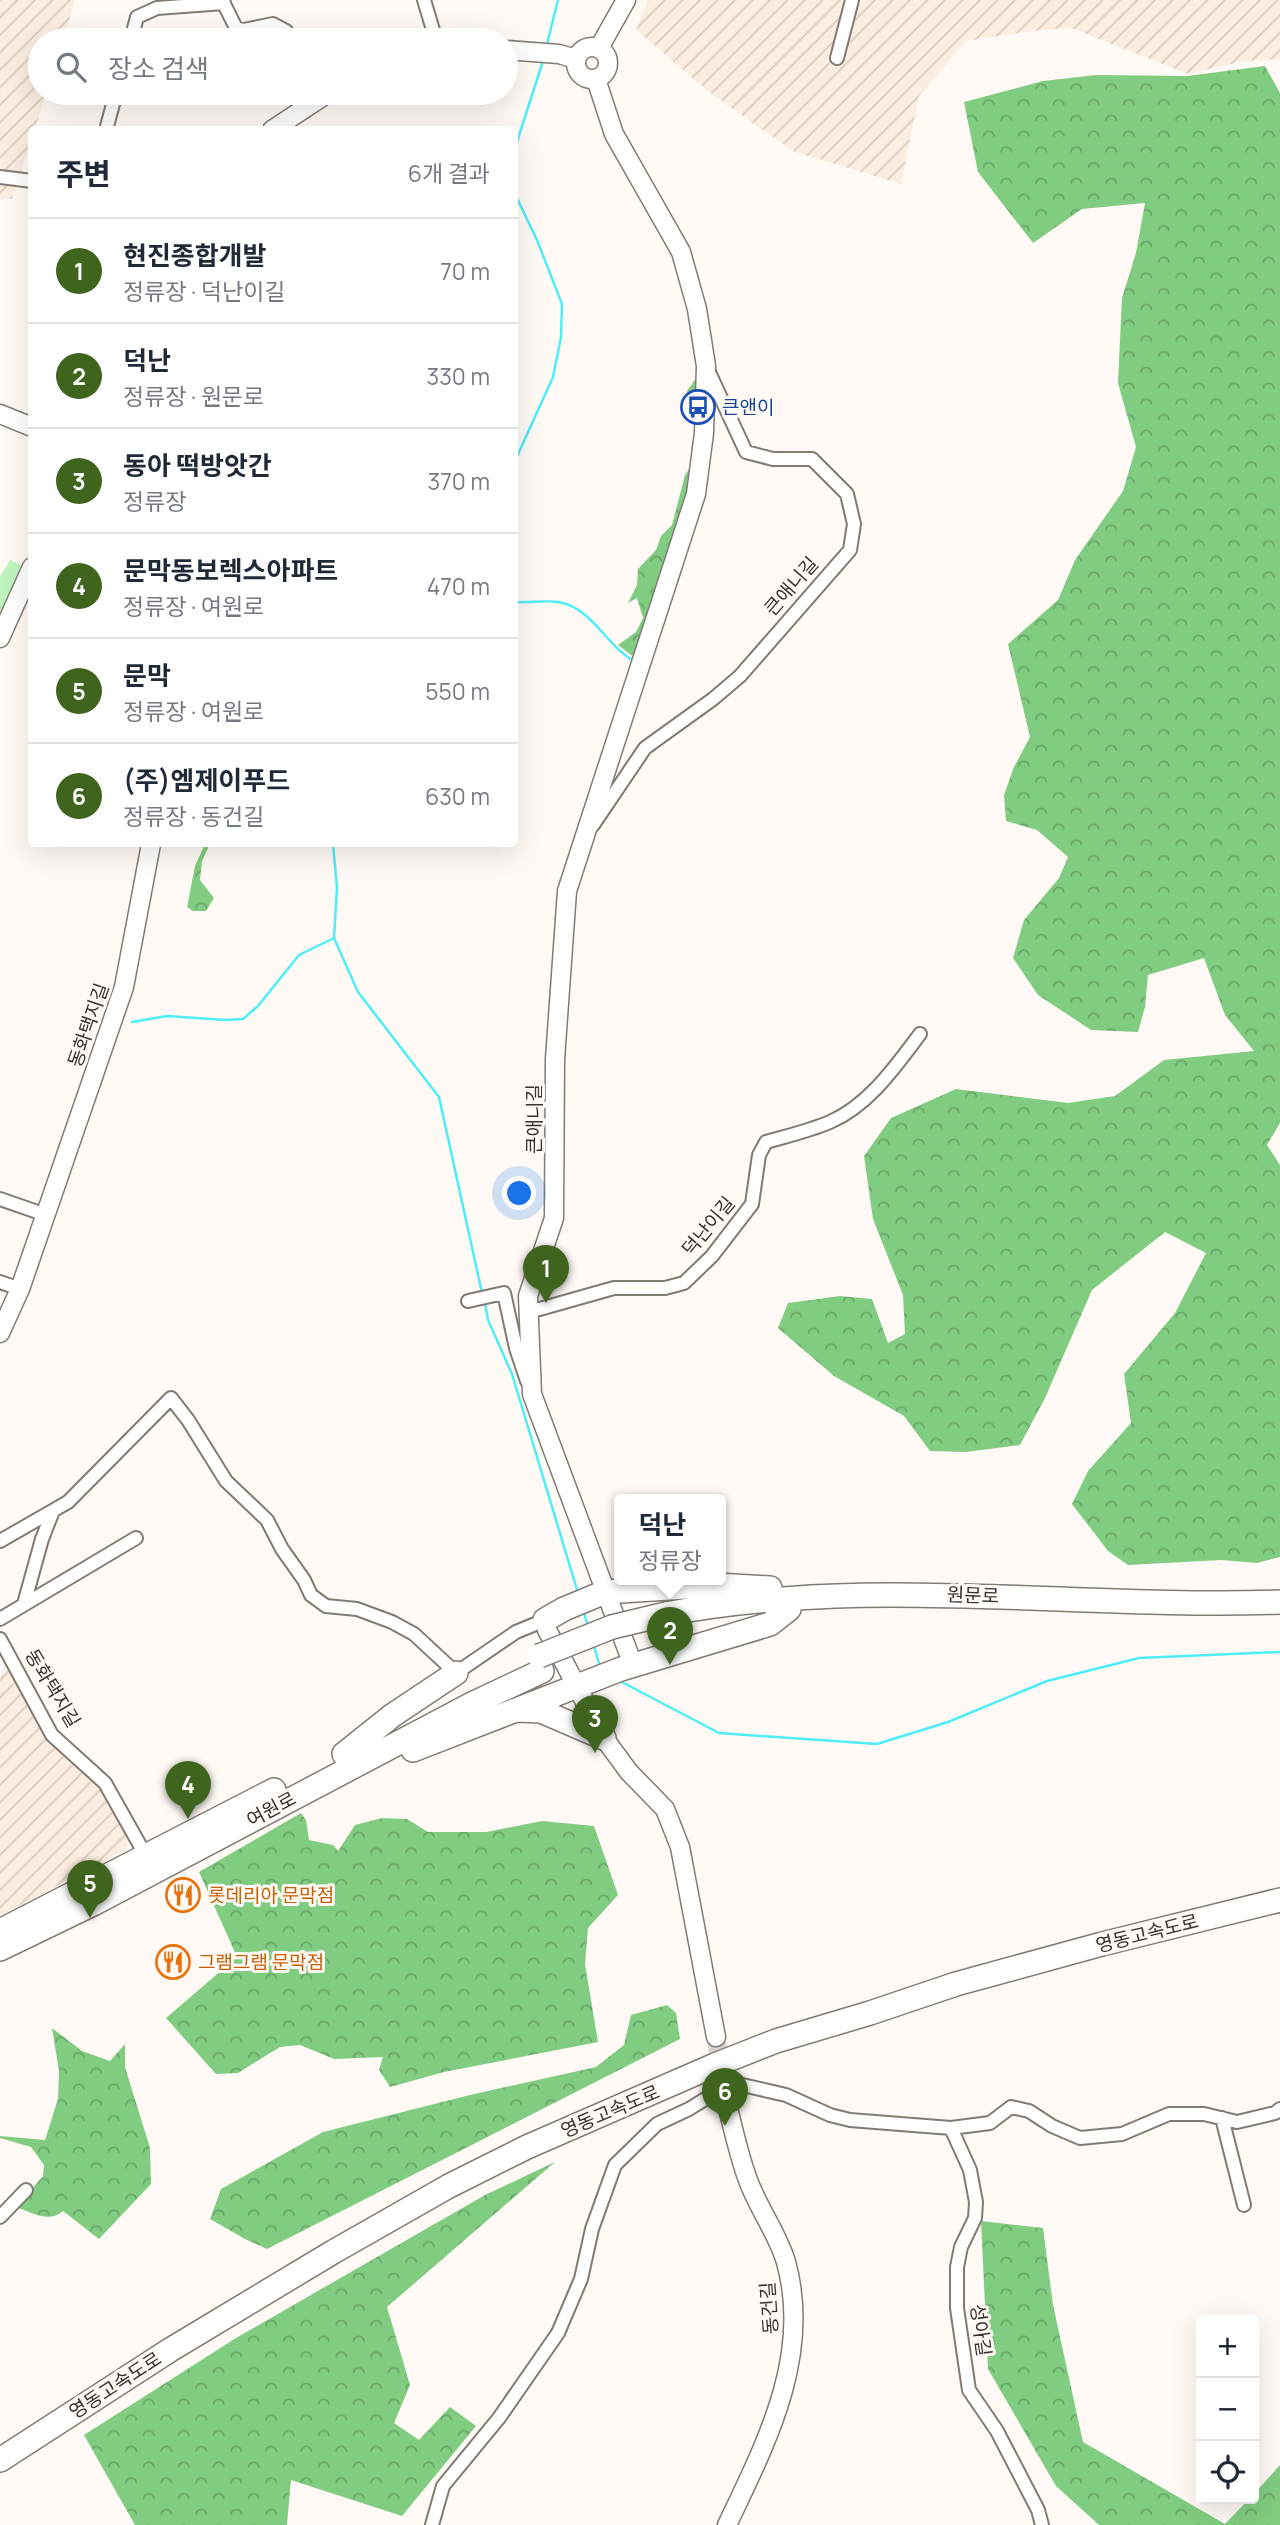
<!DOCTYPE html>
<html lang="ko">
<head>
<meta charset="utf-8">
<style>
  :root { --surface:#fff; --page:#f2f2f3; --text:#1f2937; --muted:#747a83; --line:#e0e1e3; --accent:#3f641d }
  body { margin:0; font-family:Manrope,"Noto Sans KR",sans-serif; background:var(--page); color:var(--text) }
  .controls { position:absolute; right:21px; bottom:21px; display:grid; overflow:hidden; border-radius:7px; box-shadow:0 7px 28px #0002 }
  .controls button { width:63px; height:63px; display:grid; place-items:center; padding:0; border:0; border-bottom:2px solid var(--line); background:var(--surface); color:var(--text); font:35px sans-serif }
  .you { position:absolute; left:520px; top:1194px; width:24px; height:24px; margin:-18px; border:5px solid #fff; border-radius:50%; background:#1a73e8; box-shadow:0 0 0 10px #1a73e833 }
  .badge { display:grid; place-items:center; width:46px; height:46px; border-radius:50%; background:var(--accent); color:#fff; font-size:23px; font-weight:700 }
  .pin { position:absolute; translate:-50% -58px; filter:drop-shadow(0 2px 4px #0008) }
  .pin::after { content:''; position:absolute; top:37px; width:24px; height:21px; background:inherit; clip-path:polygon(0 0,100% 0,50% 100%) }
  .popup { position:absolute; left:614px; top:1494px; width:112px; height:91px; box-sizing:border-box; display:grid; place-content:center; border-radius:7px; background:var(--surface); filter:drop-shadow(0 2px 5px #0005); font-size:23px; white-space:nowrap; color:var(--muted) }
  .popup b { font-size:26px; color:var(--text) }
  .popup::after { content:''; position:absolute; left:50%; top:100%; margin-left:-14px; border:14px solid transparent; border-top-color:var(--surface) }
  .list { margin:0; padding:0; list-style:none }
  h2 { display:flex; justify-content:space-between; align-items:center; height:91px; margin:0; padding:0 28px; font-size:30px }
  h2 small { font-size:23px; font-weight:400; color:var(--muted) }
  .list li { display:grid; grid-template-columns:46px 1fr auto; gap:21px; align-items:center; box-sizing:border-box; height:105px; padding:0 28px; border-top:2px solid var(--line) }
  .list b { display:block; font-size:26px; white-space:nowrap }
  .list p { margin:0; font-size:23px; white-space:nowrap; color:var(--muted) }
  .list em { font-size:23px; font-style:normal; color:var(--muted) }
  .icon { flex:none; width:38px; height:38px; fill:none; stroke:currentColor; stroke-width:2; stroke-linecap:round; stroke-linejoin:round }
  .map { position:relative; flex:none; width:1280px; height:2525px; overflow:hidden }
  .search { position:absolute; background:var(--surface); box-shadow:0 7px 28px #0002; left:28px; top:28px; width:490px; height:77px; display:flex; align-items:center; gap:18px; box-sizing:border-box; padding:0 24px; border-radius:38px; color:var(--muted); font-size:26px }
  .panel { position:absolute; background:var(--surface); box-shadow:0 7px 28px #0002; left:28px; top:126px; width:490px; height:721px; border-radius:7px }
  .map>svg:first-child { display:block }
  .industrial { fill:url(#industrial-furrows) }
  .grass { fill:#bff4bf }
  .forest { fill:url(#forest-crowns) }
  .lines { fill:none; stroke-linecap:round; stroke-linejoin:round }
  .stream { stroke:#4eedfa; stroke-width:2.5 }
  .secondary-tunnel { stroke:#d7d2cd; stroke-width:18; stroke-dasharray:18 9; stroke-linecap:butt }
  .street-casing { stroke:#827b74; stroke-width:16 }
  .secondary-casing { stroke:#827b74; stroke-width:21 }
  .highway-casing { stroke:#827b74; stroke-width:26 }
  .street { stroke:#fff; stroke-width:12 }
  .secondary { stroke:#fff; stroke-width:18 }
  .highway { stroke:#fff; stroke-width:23 }
  .highway-bridge-casing { stroke:#827b74; stroke-width:26; stroke-linecap:butt }
  .highway-bridge { stroke:#fff; stroke-width:23 }
  .labels { text-anchor:middle; stroke-width:6; stroke-linejoin:round; paint-order:stroke }
  .transit-label { font-size:19px; fill:#164399; stroke:#fffaf5; text-anchor:start }
  .street-label { font-size:19px; fill:#35322f; stroke:#fffaf5 }
  .food-label { font-size:19px; fill:#c56008; stroke:#fffaf5; text-anchor:start }
</style>
</head>
<body>
<div class="map">
<svg width="1280" height="2525" viewBox="0 0 1280 2525">
  <defs>
    <pattern id="industrial-furrows" width="10" height="10" patternUnits="userSpaceOnUse" patternTransform="scale(1.75)"><rect width="10" height="10" fill="#fbede0"/><path d="M-1 1l2-2M0 10L10 0M9 11l2-2" fill="none" stroke="#d8ccc0"/></pattern>
    <pattern id="forest-crowns" width="20" height="18" patternUnits="userSpaceOnUse" patternTransform="scale(1.75)"><rect width="20" height="18" fill="#80cc81"/><path d="M2 6a3 3 0 1 1 6 0M12 15a3 3 0 1 1 6 0" fill="none" stroke="#6aa66a"/></pattern>
  </defs>
  <rect width="100%" height="100%" fill="#fffaf5"/>
  <path class="industrial" d="M 0,0 L 75,0 L 63,40 L 40,40 L 40,93 L 46,93 L 35,129 L 32,130 L 31,140 L 12,199 L 0,199 Z
    M 648,0 L 1280,0 L 1280,59 L 1244,61 L 1188,74 L 1071,28 L 1032,31 L 966,41 L 919,96 L 901,184 L 793,151 L 713,95 L 636,30 Z
    M 7,1659 L 46,1735 L 60,1752 L 84,1769 L 115,1808 L 128,1836 L 127,1849 L 0,1916 L 0,1679 Z"/>
  <path class="grass" d="M 10,560 L 21,565 L 0,616 L 0,577 Z"/>
  <path class="forest" d="M 1265,66 L 1280,93 L 1280,1123 L 1267,1145 L 1280,1165 L 1280,1557 L 1257,1563 L 1221,1560 L 1128,1565 L 1108,1551 L 1072,1504 L 1088,1471 L 1131,1423 L 1124,1374 L 1175,1313 L 1206,1253 L 1165,1232 L 1092,1290 L 1045,1398 L 1020,1445 L 966,1452 L 930,1451 L 904,1416 L 834,1376 L 778,1328 L 788,1303 L 840,1296 L 872,1299 L 888,1343 L 905,1334 L 903,1295 L 873,1219 L 864,1156 L 891,1118 L 956,1089 L 1068,1103 L 1115,1096 L 1164,1060 L 1254,1051 L 1225,1015 L 1204,958 L 1148,975 L 1145,1007 L 1138,1032 L 1091,1030 L 1038,995 L 1013,958 L 1024,920 L 1059,878 L 1068,857 L 1037,830 L 1006,821 L 1004,795 L 1014,767 L 1030,737 L 1008,644 L 1058,600 L 1075,560 L 1123,491 L 1136,447 L 1118,383 L 1122,298 L 1136,253 L 1145,203 L 1082,209 L 1033,243 L 978,172 L 964,102 L 1043,81 L 1096,75 L 1187,76 Z
    M 697,295 L 705,353 L 705,433 L 690,499 L 670,566 L 638,656 L 631,655 L 618,645 L 636,632 L 643,618 L 637,598 L 628,603 L 637,585 L 638,569 L 656,550 L 661,536 L 672,525 L 685,475 L 693,464 C 690,450 690,445 699,434 L 687,391 L 696,378 L 698,358 L 696,333 Z
    M 205,844 L 210,844 L 202,861 L 200,880 L 214,898 L 206,911 L 193,911 L 187,907 L 195,866 Z
    M 301,1813 L 306,1820 L 309,1840 L 333,1845 L 338,1851 L 355,1825 L 382,1818 L 407,1819 L 428,1832 L 486,1832 L 542,1821 L 594,1826 L 618,1895 L 588,1928 L 585,1964 L 598,2042 L 444,2072 L 390,2087 L 379,2070 L 383,2057 L 334,2059 L 300,2045 L 280,2047 L 238,2073 L 216,2074 L 166,2018 L 237,1957 L 199,1872 Z
    M 667,2005 L 676,2013 L 680,2039 L 267,2249 L 245,2239 L 210,2219 L 221,2189 L 323,2132 L 470,2095 L 596,2067 L 624,2045 L 631,2015 Z
    M 52,2028 L 82,2051 L 110,2061 L 125,2044 L 125,2067 L 150,2148 L 151,2184 L 99,2239 L 63,2211 C 49,2224 31,2212 16,2207 L 43,2176 L 44,2165 L 31,2147 L 0,2138 L 0,2136 L 45,2140 L 58,2099 L 59,2071 Z
    M 555,2162 L 387,2307 L 410,2385 L 394,2423 L 419,2440 L 450,2407 L 476,2426 L 402,2516 L 291,2480 L 287,2525 L 135,2525 L 84,2435 L 236,2338 L 485,2195 Z
    M 981,2221 L 1043,2228 L 1053,2305 L 1083,2442 L 1225,2524 L 1249,2499 L 1254,2499 L 1254,2494 L 1280,2465 L 1280,2525 L 1099,2525 L 1056,2486 L 988,2369 Z"/>
  <g class="lines">
    <path class="stream" d="M 546,48 L 558,0
      M 514,151 L 543,61
      M 514,192 L 537,240 L 562,304 L 561,337 L 553,377 L 514,463
      M 514,602 C 529,603 545,600 559,602 C 594,609 606,647 636,662
      M 333,844 L 337,888 L 334,938 L 358,992 L 439,1097 L 482,1293
      M 132,1022 L 167,1016 L 226,1020 L 243,1019 L 258,1006 L 299,955 L 334,938
      M 485,1303 L 488,1320 L 512,1374 L 578,1593
      M 584,1613 L 588,1626
      M 594,1646 L 600,1667
      M 618,1680 L 719,1733 L 877,1744 L 948,1722 L 1047,1681 L 1139,1658 L 1280,1652"/>
    <path class="secondary-tunnel" d="M 716,2037 L 723,2088"/>
    <g class="street-casing">
      <path id="street" d="M 222,0 L 236,28 L 244,30 L 273,24 L 286,31 L 291,40
        M 424,0 L 436,40
        M 131,40 L 137,17 L 157,8 L 224,3
        M 837,58 L 852,0
        M 302,93 L 303,107
        M 106,130 L 116,93
        M 0,177 L 32,181
        M 593,825 L 645,748 L 713,699 L 740,676 L 850,550 L 854,524 L 847,494 L 812,459 L 773,459 L 746,452 L 708,370
        M 0,1199 L 46,1215
        M 0,1282 L 20,1289
        M 468,1301 L 504,1293 L 516,1348 L 527,1381
        M 529,1312 L 614,1288 L 665,1288 L 684,1283 L 712,1256 L 752,1204 L 759,1155 L 766,1142 C 787,1136 809,1131 830,1122 C 869,1105 895,1067 920,1034
        M 0,1541 L 68,1502 L 171,1398 L 188,1420 L 226,1481 L 267,1520 L 282,1549 L 304,1580 L 311,1595 L 326,1606 L 357,1609 L 392,1622 L 414,1634 L 456,1673 L 516,1632 L 545,1620
        M 24,1604 L 42,1539 L 53,1511
        M 0,1619 L 136,1538
        M 0,1639 L 52,1735 L 105,1783 L 146,1856
        M 1222,2118 L 1244,2205
        M 951,2128 L 970,2170 L 976,2202 L 975,2218 L 961,2247 L 957,2267 L 957,2308 L 969,2390 L 997,2431 L 1038,2510 L 1042,2525
        M 0,2217 L 26,2190
        M 432,2525 L 443,2486 L 499,2418 L 558,2333 L 581,2279 L 592,2229 L 615,2165 L 657,2124 L 689,2109 L 723,2088 L 738,2084 L 786,2095 L 830,2115 L 850,2120 L 951,2128 L 990,2123 L 1011,2107 L 1029,2111 L 1052,2126 L 1080,2138 L 1122,2134 L 1169,2114 L 1204,2114 L 1237,2122 L 1275,2113 L 1280,2109"/>
    </g>
    <g class="secondary-casing">
      <path id="secondary" d="M576 63a16 16 0 1 1 32 0a16 16 0 1 1-32 0Z
        M 599,48 L 626,0
        M 506,50 L 559,54 L 576,59
        M 596,79 L 614,134 L 681,252 L 697,309 L 706,366 L 704,433 L 696,494 L 567,891 L 555,1059 L 554,1218 L 528,1296 L 532,1394 L 633,1665
        M 272,130 L 328,93
        M 0,414 L 32,427
        M 0,638 L 32,567
        M 0,1333 L 20,1289 L 124,987 L 151,844
        M 545,1620 L 547,1630 L 604,1738 L 629,1772 L 665,1809 L 680,1847 L 716,2037
        M 723,2088 C 731,2118 737,2151 748,2180 C 758,2208 778,2234 786,2262 C 812,2356 766,2443 727,2525"/>
    </g>
    <g class="highway-casing">
      <path id="highway" d="M 666,1614 C 870,1575 1075,1609 1280,1602
        M 545,1620 L 564,1609 L 605,1592 L 717,1585 L 770,1588
        M 518,1710 L 541,1711 L 604,1738
        M 413,1750 L 621,1669 L 770,1624 L 789,1609
        M 344,1754 L 393,1715 L 456,1673
        M 0,1931 L 274,1790
        M 0,1949 L 93,1904 L 472,1704 L 542,1671
        M 0,2460 L 170,2350 L 333,2252 L 449,2186 L 527,2147 L 715,2065 L 776,2041 L 870,2013 L 956,1984 L 1102,1944 L 1280,1900"/>
    </g>
    <use href="#street" class="street"/>
    <use href="#secondary" class="secondary"/>
    <use href="#highway" class="highway"/>
    <g class="highway-bridge-casing">
      <path id="highway-bridge" d="M 539,1656 L 612,1627 L 666,1614"/>
    </g>
    <use href="#highway-bridge" class="highway-bridge"/>
  </g>
  <defs>
    <g id="bus-ring" transform="scale(1.75)"><circle r="9.5" fill="#fffaf5" stroke="#1a4fb4" stroke-width="1.5"/><path d="M-5-6H5V4H4V6H2V4H-2V6H-4V4H-5ZM-3.5-4V0h7V-4ZM-3.5 1.2v1.5H-2V1.2ZM2 1.2v1.5H3.5V1.2Z" fill="#1a4fb4"/></g>
    <g id="restaurant-ring" transform="scale(1.75)"><circle r="9.5" fill="#fffaf5" stroke="#e8710a" stroke-width="1.5"/><path d="M-5-6h1v4h1v-4h1v4h1v-4h1v5L-1.5 .5V6h-2V.5L-5-1ZM5-6V6H3V1.5H1.5Q1.5-4 5-6Z" fill="#e8710a"/></g>
  </defs>
  <g fill-rule="evenodd">
    <use href="#bus-ring" x="698" y="407"/>
    <use href="#restaurant-ring" x="183" y="1895"/>
    <use href="#restaurant-ring" x="173" y="1962"/>
  </g>
  <g class="labels">
    <g class="transit-label">
      <text x="722" y="414">큰앤이</text>
    </g>
    <g class="street-label">
      <text transform="translate(791 586) rotate(-49)" y="7">큰애니길</text>
      <text transform="translate(88 1025) rotate(-71)" y="7">동화택지길</text>
      <text transform="translate(534 1119) rotate(-90)" y="7">큰애니길</text>
      <text transform="translate(708 1226) rotate(-50)" y="7">덕난이길</text>
      <text transform="translate(973 1595) rotate(2)" y="7">원문로</text>
      <text transform="translate(53 1688) rotate(59)" y="7">동화택지길</text>
      <text transform="translate(271 1809) rotate(-28)" y="7">여원로</text>
      <text transform="translate(1147 1933) rotate(-14)" y="7">영동고속도로</text>
      <text transform="translate(610 2111) rotate(-23)" y="7">영동고속도로</text>
      <text transform="translate(769 2308) rotate(-94)" y="7">동건길</text>
      <text transform="translate(981 2330) rotate(82)" y="7">성아길</text>
      <text transform="translate(115 2385) rotate(-33)" y="7">영동고속도로</text>
    </g>
    <g class="food-label">
      <text x="208" y="1902">롯데리아 문막점</text>
      <text x="198" y="1969">그램그램 문막점</text>
    </g>
  </g>
</svg>
<div class="controls">
<button>+</button>
<button>−</button>
<button><svg class="icon" aria-label="locate" viewBox="0 0 24 24"><circle cx="12" cy="12" r="6"/><path d="M12 2v4M12 18v4M2 12h4M18 12h4"/></svg></button>
</div>
<div class="you"></div>
<div class="pin badge" style="left:546px;top:1303px">1</div>
<div class="pin badge" style="left:670px;top:1665px">2</div>
<div class="popup"><b>덕난</b>정류장</div>
<div class="pin badge" style="left:595px;top:1753px">3</div>
<div class="pin badge" style="left:188px;top:1819px">4</div>
<div class="pin badge" style="left:90px;top:1918px">5</div>
<div class="pin badge" style="left:725px;top:2126px">6</div>
<div class="search"><svg class="icon" aria-label="search" viewBox="0 0 24 24"><circle cx="10" cy="10" r="6"/><path d="M15 15l6 6"/></svg>장소 검색</div>
<section class="panel">
<h2>주변<small>6개 결과</small></h2>
<ul class="list">
<li><span class="badge">1</span><div><b>현진종합개발</b><p>정류장 · 덕난이길</p></div><em>70 m</em></li>
<li><span class="badge">2</span><div><b>덕난</b><p>정류장 · 원문로</p></div><em>330 m</em></li>
<li><span class="badge">3</span><div><b>동아 떡방앗간</b><p>정류장</p></div><em>370 m</em></li>
<li><span class="badge">4</span><div><b>문막동보렉스아파트</b><p>정류장 · 여원로</p></div><em>470 m</em></li>
<li><span class="badge">5</span><div><b>문막</b><p>정류장 · 여원로</p></div><em>550 m</em></li>
<li><span class="badge">6</span><div><b>(주)엠제이푸드</b><p>정류장 · 동건길</p></div><em>630 m</em></li>
</ul>
</section>
</div>
</body>
</html>
